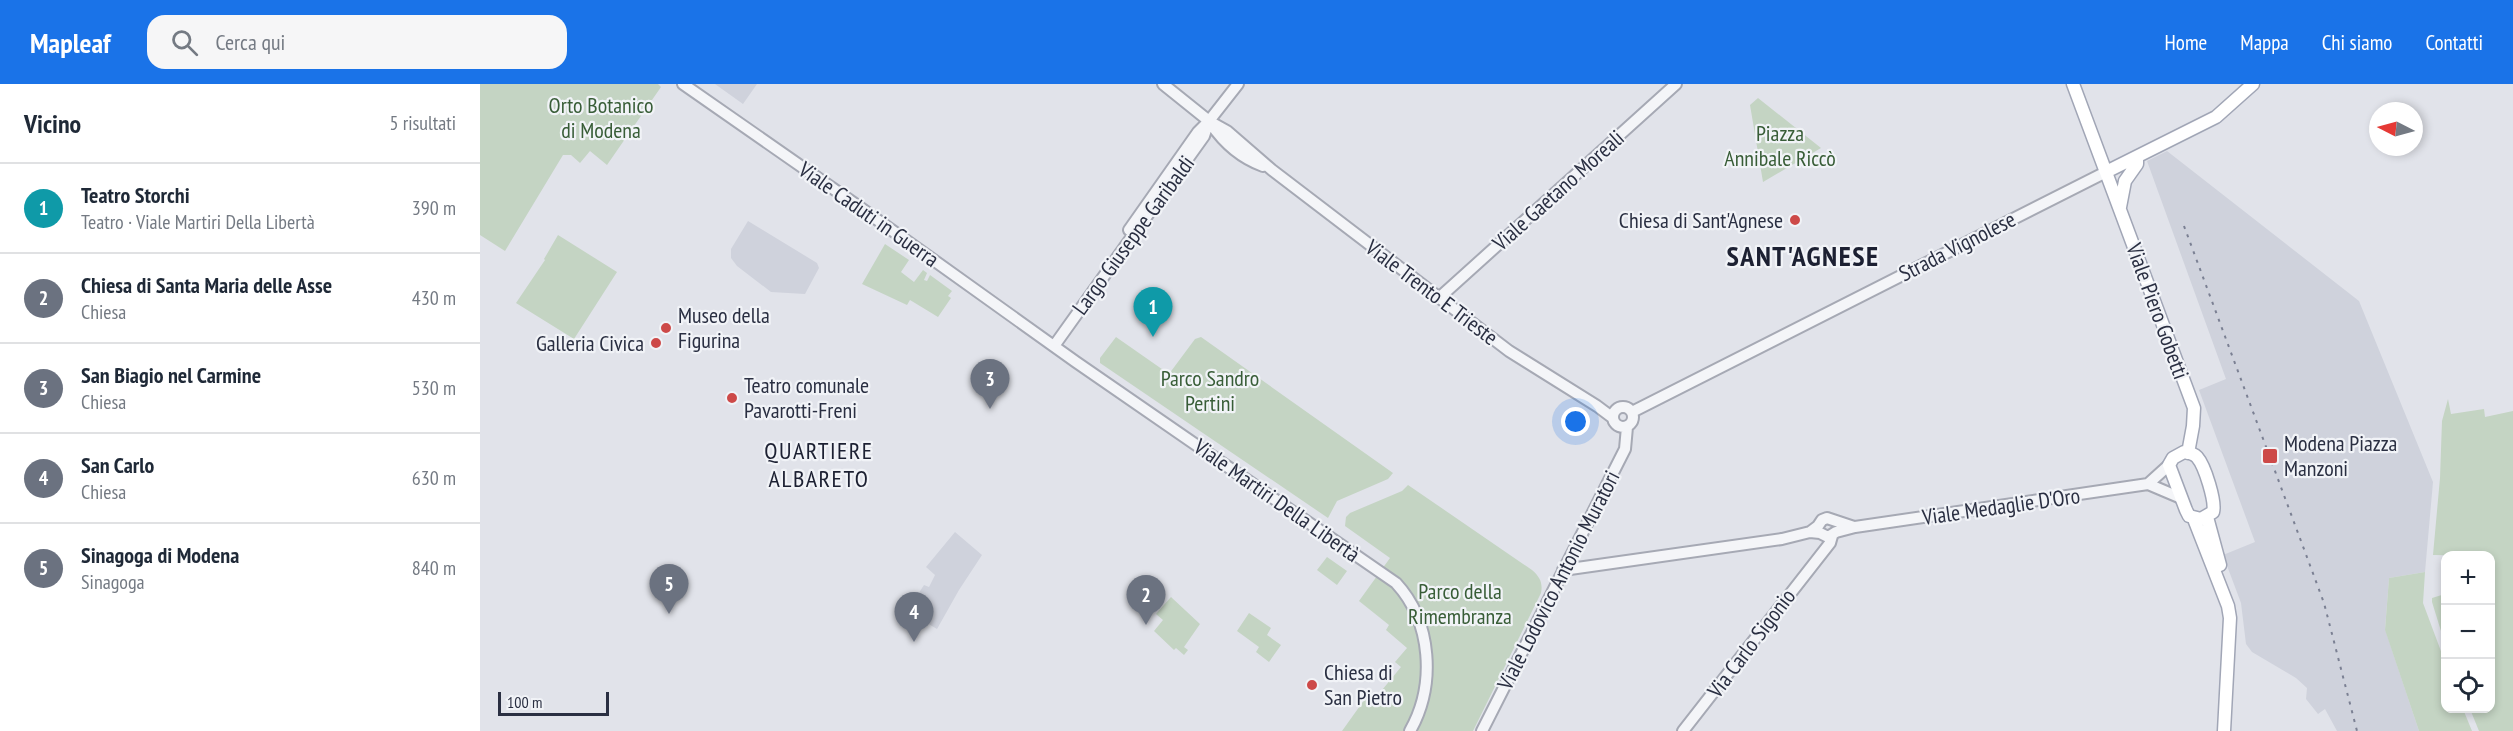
<!DOCTYPE html>
<html lang="it">
<head>
<meta charset="utf-8">
<style>
  :root { --surface:#fff; --page:#f6f6f7; --text:#1f2937; --muted:#747a83; --line:#e0e1e3; --accent:#1a73e8 }
  body { margin:0; font-family:"PT Sans Narrow",sans-serif; background:var(--page); color:var(--text) }
  .controls { position:absolute; right:18px; bottom:18px; display:grid; overflow:hidden; border-radius:12px; box-shadow:0 3px 9px #0003 }
  .controls button { width:54px; height:54px; display:grid; place-items:center; padding:0; border:0; border-bottom:2px solid var(--line); background:var(--surface); color:var(--text); font:30px sans-serif }
  .compass { position:absolute; left:1889px; top:18px; width:54px; height:54px; border-radius:50%; background:var(--surface); box-shadow:0 3px 9px #0003; rotate:276deg }
  .scale { position:absolute; left:18px; bottom:15px; width:111px; box-sizing:border-box; padding-left:6px; border:3px solid #2a2f42; border-top:0; font-size:16px; line-height:21px; white-space:nowrap; color:#2a2f42; -webkit-text-stroke:4px #f1f3f7; paint-order:stroke }
  .you { position:absolute; left:1096px; top:338px; width:21px; height:21px; margin:-15px; border:4px solid #fff; border-radius:50%; background:#1a73e8; box-shadow:0 0 0 9px #1a73e833 }
  .badge { display:grid; place-items:center; width:39px; height:39px; border-radius:50%; background:var(--accent); color:#fff; font-size:20px; font-weight:700 }
  .pin { position:absolute; translate:-50% -50px; filter:drop-shadow(0 2px 3px #0008) }
  .pin::after { content:''; position:absolute; top:32px; width:21px; height:18px; background:inherit; clip-path:polygon(0 0,100% 0,50% 100%) }
  .list { margin:0; padding:0; list-style:none }
  h2 { display:flex; justify-content:space-between; align-items:center; height:78px; margin:0; padding:0 24px; font-size:26px }
  h2 small { font-size:20px; font-weight:400; color:var(--muted) }
  .list li { display:grid; grid-template-columns:39px 1fr auto; gap:18px; align-items:center; box-sizing:border-box; height:90px; padding:0 24px; border-top:2px solid var(--line) }
  .list b { display:block; font-size:22px; white-space:nowrap }
  .list p { margin:0; font-size:20px; white-space:nowrap; color:var(--muted) }
  .list em { font-size:20px; font-style:normal; color:var(--muted) }
  .icon { flex:none; width:33px; height:33px; fill:none; stroke:currentColor; stroke-width:2; stroke-linecap:round; stroke-linejoin:round }
  .map { position:relative; flex:none; width:2033px; height:647px; overflow:hidden }
  header { display:flex; align-items:center; gap:36px; box-sizing:border-box; height:84px; padding:0 30px; background:var(--accent); color:#fff }
  header strong { font-size:28px }
  nav { display:flex; gap:33px; margin-inline-start:auto; font-size:21px }
  .search { width:420px; height:54px; background:var(--page); display:flex; align-items:center; gap:15px; box-sizing:border-box; padding:0 21px; border-radius:18px; color:var(--muted); font-size:22px }
  main { display:flex }
  aside { flex:1; background:var(--surface) }
  .map>svg:first-child { display:block }
  .built { fill:#cfd2dc }
  .green { fill:#c4d4c3 }
  .lines { fill:none; stroke-linecap:round; stroke-linejoin:round }
  .minor-casing { stroke:#a6a9b4; stroke-width:14 }
  .major-casing { stroke:#a1a6b6; stroke-width:15 }
  .minor { stroke:#f4f5f8; stroke-width:10 }
  .major { stroke:#fff; stroke-width:12 }
  .rail { stroke:#7b8093; stroke-width:2; stroke-dasharray:3 6; stroke-linecap:butt }
  .poi-dot { fill:#cd4948; stroke:#f1f3f7; stroke-width:2 }
  .labels { text-anchor:middle; stroke-width:4.5; stroke-linejoin:round; paint-order:stroke }
  .park-label { font-size:22px; fill:#385d37; stroke:#f1f3f7 }
  .street-label { font-size:22px; fill:#2a2f42; stroke:#f1f3f7 }
  .poi-label { font-size:22px; fill:#2a2f42; stroke:#f1f3f7; text-anchor:start }
  .neighbourhood-label { font-size:24px; letter-spacing:1.5px; fill:#1c2032; stroke:#f1f3f7 }
  .district-label { font-size:28px; font-weight:bold; letter-spacing:1.5px; fill:#1c2032; stroke:#f1f3f7 }
</style>
</head>
<body>
<header>
<strong>Mapleaf</strong>
<div class="search"><svg class="icon" aria-label="search" viewBox="0 0 24 24"><circle cx="10" cy="10" r="6"/><path d="M15 15l6 6"/></svg>Cerca qui</div>
<nav><a>Home</a><a>Mappa</a><a>Chi siamo</a><a>Contatti</a></nav>
</header>
<main>
<aside>
<h2>Vicino<small>5 risultati</small></h2>
<ul class="list">
<li><span class="badge" style="background:#0f9aa8">1</span><div><b>Teatro Storchi</b><p>Teatro · Viale Martiri Della Libertà</p></div><em>390 m</em></li>
<li><span class="badge" style="background:#6b7280">2</span><div><b>Chiesa di Santa Maria delle Asse</b><p>Chiesa</p></div><em>430 m</em></li>
<li><span class="badge" style="background:#6b7280">3</span><div><b>San Biagio nel Carmine</b><p>Chiesa</p></div><em>530 m</em></li>
<li><span class="badge" style="background:#6b7280">4</span><div><b>San Carlo</b><p>Chiesa</p></div><em>630 m</em></li>
<li><span class="badge" style="background:#6b7280">5</span><div><b>Sinagoga di Modena</b><p>Sinagoga</p></div><em>840 m</em></li>
</ul>
</aside>
<div class="map">
<svg width="2033" height="647" viewBox="0 0 2033 647">
  <rect width="100%" height="100%" fill="#e1e3ea"/>
  <path class="built" d="M 235,0 L 277,0 L 263,20 Z
    M 1687,67 L 1879,217 L 1953,398 L 1945,488 L 1909,494 L 1905,545 L 1939,647 L 1857,647 L 1845,625 L 1838,630 L 1826,615 L 1827,604 L 1816,594 L 1772,568 L 1766,560 L 1761,519 L 1743,471 L 1775,458 L 1719,306 L 1746,295 L 1667,77 Z
    M 268,137 L 337,179 L 339,184 L 325,210 L 291,208 L 257,182 L 251,174 L 251,165 Z
    M 475,448 L 502,471 L 479,506 L 457,545 L 437,533 L 438,529 L 435,527 L 436,525 L 426,519 L 428,515 L 433,518 L 444,501 L 449,503 L 455,491 L 446,483 Z"/>
  <path class="green" d="M 0,0 L 178,0 L 181,3 L 127,81 L 110,67 L 100,79 L 91,71 L 83,71 L 25,167 L 0,151 Z
    M 1278,14 L 1341,64 L 1283,98 L 1270,21 Z
    M 78,151 L 137,188 L 94,255 L 36,219 L 65,176 L 64,175 Z
    M 405,160 L 429,176 L 421,188 L 434,198 L 443,186 L 447,189 L 444,196 L 447,197 L 450,191 L 472,207 L 468,212 L 471,214 L 458,233 L 430,216 L 427,221 L 382,200 Z
    M 636,253 L 689,290 L 715,255 L 721,253 L 913,389 L 908,395 L 857,417 L 848,434 L 620,279 L 620,274 Z
    M 1968,315 L 1971,330 L 2004,325 L 2005,333 L 2033,327 L 2033,647 L 1999,647 L 1990,625 L 2010,624 L 2010,472 L 1953,471 L 1960,394 L 1962,337 Z
    M 928,401 L 1052,486 C 1060,493 1063,499 1061,509 L 993,647 L 862,647 L 887,612 L 893,617 L 921,583 L 915,578 L 927,564 L 906,546 L 909,541 L 879,517 L 910,474 L 865,442 L 866,433 L 870,429 L 922,407 Z
    M 847,473 L 867,487 L 857,501 L 837,486 Z
    M 1945,488 L 1943,519 L 1965,578 L 1966,624 L 1983,625 L 1992,647 L 1939,647 L 1905,546 L 1909,494 Z
    M 1965,510 L 1966,510 L 1965,560 L 1952,518 L 1952,514 Z
    M 691,513 L 720,540 L 704,563 L 708,566 L 704,571 L 696,564 L 694,566 L 674,547 L 683,536 L 676,530 Z
    M 769,529 L 791,544 L 787,551 L 801,561 L 789,578 L 776,568 L 779,563 L 757,547 Z"/>
  <g class="lines">
    <g class="minor-casing">
      <path id="minor" d="M 203,0 L 378,122 L 596,278 L 916,499 C 952,538 956,601 930,647
        M 683,0 L 729,37 L 747,47 L 792,86 L 1029,267 L 1117,322 L 1133,334
        M 731,40 C 744,59 761,74 783,82
        M 649,146 L 718,48 L 729,37 L 758,0
        M 960,213 L 1196,0
        M 574,262 L 724,52 L 729,37
        M1133 333a10 10 0 1 1 20 0a10 10 0 1 1-20 0Z
        M 1152,328 L 1626,88
        M 1668,400 L 1689,381
        M 1330,448 L 1340,449 L 1348,453 L 1356,448 L 1375,443 L 1668,400 L 1701,414
        M 1083,486 L 1302,455 L 1330,448 L 1338,442 L 1342,436 L 1347,434 L 1374,443
        M 1002,647 L 1145,365 L 1147,343
        M 1203,647 L 1350,459 L 1352,452"/>
    </g>
    <g class="major-casing">
      <path id="major" d="M 1593,0 L 1714,324 L 1713,342 L 1708,369
        M 1626,88 L 1736,33 L 1773,0
        M 1640,123 L 1645,97 L 1657,80 L 1657,73
        M 1704,368 C 1709,369 1713,369 1717,373 C 1725,382 1736,418 1733,428 L 1721,435 L 1709,432 L 1706,426 L 1689,381 L 1693,374 Z
        M 1727,433 L 1740,481
        M 1714,435 L 1748,522 L 1750,534 L 1744,647"/>
    </g>
    <use href="#minor" class="minor"/>
    <use href="#major" class="major"/>
    <path class="rail" d="M 1704,142 L 1844,519 L 1877,647"/>
  </g>
  <g class="poi-dot">
    <circle cx="1315" cy="136" r="6"/>
    <circle cx="186" cy="244" r="6"/>
    <circle cx="176" cy="259" r="6"/>
    <circle cx="252" cy="314" r="6"/>
    <rect x="1782" y="364" width="16" height="16" rx="3"/>
    <circle cx="832" cy="601" r="6"/>
  </g>
  <g class="labels">
    <g class="park-label">
      <text x="121" y="29">Orto Botanico<tspan x="121" dy="25">di Modena</tspan></text>
      <text x="1300" y="57">Piazza<tspan x="1300" dy="25">Annibale Riccò</tspan></text>
      <text x="730" y="302">Parco Sandro<tspan x="730" dy="25">Pertini</tspan></text>
      <text x="980" y="515">Parco della<tspan x="980" dy="25">Rimembranza</tspan></text>
    </g>
    <g class="street-label">
      <text transform="translate(1078 106) rotate(-42)" y="8">Viale Gaetano Moreali</text>
      <text transform="translate(389 130) rotate(35)" y="8">Viale Caduti in Guerra</text>
      <text transform="translate(653 151) rotate(-54)" y="8">Largo Giuseppe Garibaldi</text>
      <text transform="translate(1477 162) rotate(-27)" y="8">Strada Vignolese</text>
      <text transform="translate(952 208) rotate(37)" y="8">Viale Trento E Trieste</text>
      <text transform="translate(1678 227) rotate(70)" y="8">Viale Piero Gobetti</text>
      <text transform="translate(797 416) rotate(35)" y="8">Viale Martiri Della Libertà</text>
      <text transform="translate(1521 422) rotate(-8)" y="8">Viale Medaglie D'Oro</text>
      <text transform="translate(1078 496) rotate(-63)" y="8">Viale Lodovico Antonio Muratori</text>
      <text transform="translate(1271 559) rotate(-53)" y="8">Via Carlo Sigonio</text>
    </g>
    <g class="poi-label">
      <text x="1303" y="144" text-anchor="end">Chiesa di Sant'Agnese</text>
      <text x="198" y="239">Museo della<tspan x="198" dy="25">Figurina</tspan></text>
      <text x="164" y="267" text-anchor="end">Galleria Civica</text>
      <text x="264" y="309">Teatro comunale<tspan x="264" dy="25">Pavarotti-Freni</tspan></text>
      <text x="1804" y="367">Modena Piazza<tspan x="1804" dy="25">Manzoni</tspan></text>
      <text x="844" y="596">Chiesa di<tspan x="844" dy="25">San Pietro</tspan></text>
    </g>
    <g class="neighbourhood-label">
      <text x="339" y="375">QUARTIERE<tspan x="339" dy="28">ALBARETO</tspan></text>
    </g>
    <g class="district-label">
      <text x="1323" y="182">SANT'AGNESE</text>
    </g>
  </g>
</svg>
<div class="controls">
<button>+</button>
<button>−</button>
<button><svg class="icon" aria-label="locate" viewBox="0 0 24 24"><circle cx="12" cy="12" r="6"/><path d="M12 2v4M12 18v4M2 12h4M18 12h4"/></svg></button>
</div>
<svg class="compass" viewBox="-18 -18 36 36"><path d="M0-13l5 13h-10z" fill="#e53935"/><path d="M0 13l5-13h-10z" fill="#747a83"/></svg>
<div class="scale">100 m</div>
<div class="you"></div>
<div class="pin badge" style="left:673px;top:253px;background:#0f9aa8">1</div>
<div class="pin badge" style="left:666px;top:541px;background:#6b7280">2</div>
<div class="pin badge" style="left:510px;top:325px;background:#6b7280">3</div>
<div class="pin badge" style="left:434px;top:558px;background:#6b7280">4</div>
<div class="pin badge" style="left:189px;top:530px;background:#6b7280">5</div>
</div>
</main>
</body>
</html>
